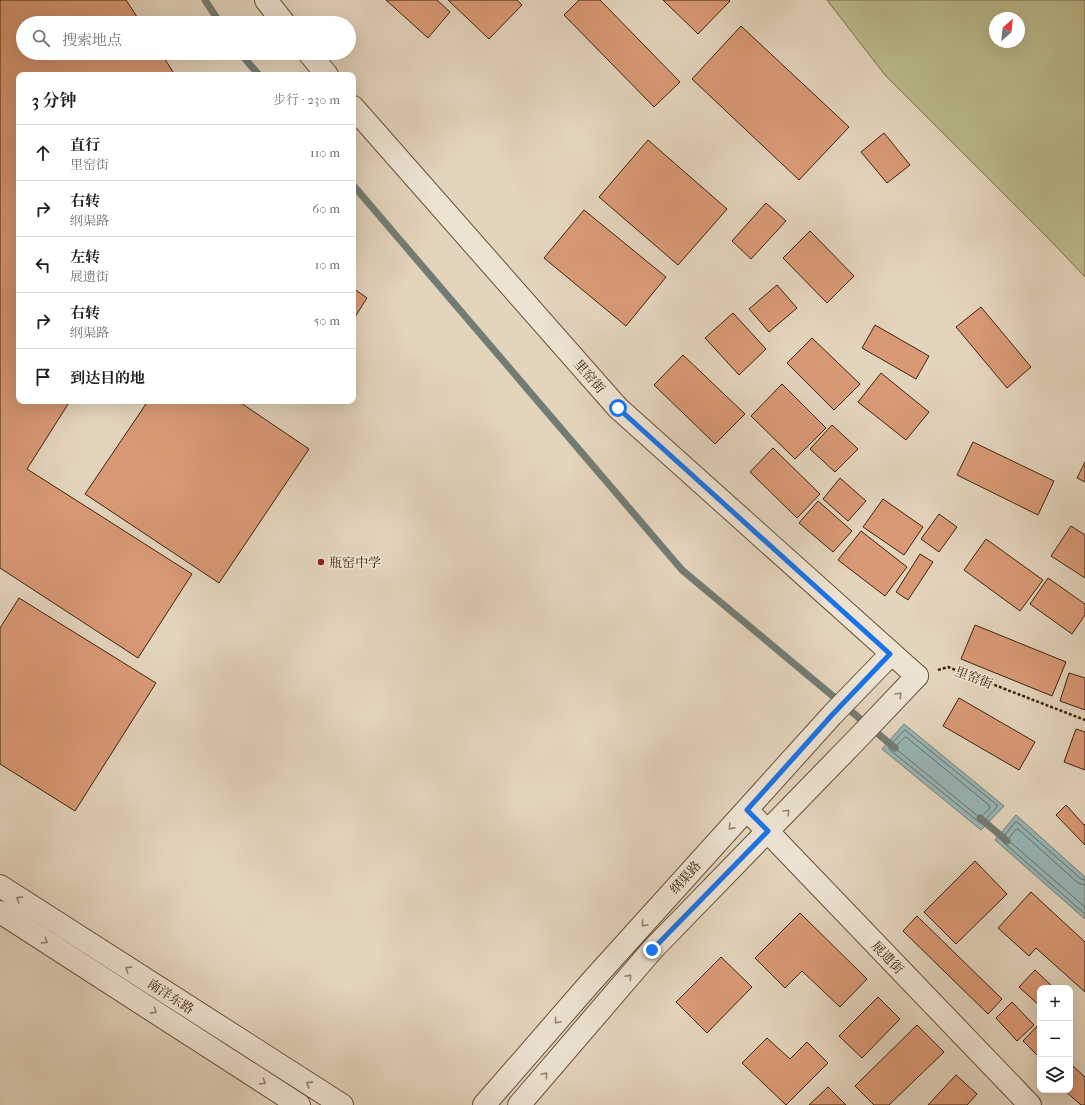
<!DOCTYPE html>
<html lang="zh">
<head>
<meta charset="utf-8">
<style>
  :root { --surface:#fff; --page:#f2f2f2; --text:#202124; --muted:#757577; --line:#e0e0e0 }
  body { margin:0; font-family:"IM FELL French Canon","Noto Serif SC",serif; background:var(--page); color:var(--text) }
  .controls { position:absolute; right:12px; bottom:12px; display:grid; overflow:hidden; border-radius:8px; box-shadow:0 4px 16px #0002 }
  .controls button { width:36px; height:36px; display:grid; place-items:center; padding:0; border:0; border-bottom:1px solid var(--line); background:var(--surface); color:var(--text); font:20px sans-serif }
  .compass { position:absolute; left:989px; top:12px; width:36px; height:36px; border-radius:50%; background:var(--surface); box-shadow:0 4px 16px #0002; rotate:27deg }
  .stop { position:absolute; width:12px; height:12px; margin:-9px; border:3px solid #1a73e8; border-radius:50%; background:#fff }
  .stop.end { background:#1a73e8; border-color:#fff; box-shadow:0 1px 4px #0008 }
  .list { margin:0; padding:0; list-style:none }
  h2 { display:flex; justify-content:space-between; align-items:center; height:52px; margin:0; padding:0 16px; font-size:17px }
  h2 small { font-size:13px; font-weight:400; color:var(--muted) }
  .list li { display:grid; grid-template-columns:26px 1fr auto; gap:12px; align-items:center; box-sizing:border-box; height:56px; padding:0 16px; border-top:1px solid var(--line) }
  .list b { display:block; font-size:15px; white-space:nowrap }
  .list p { margin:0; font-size:13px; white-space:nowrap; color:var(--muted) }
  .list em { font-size:13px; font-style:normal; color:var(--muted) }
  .icon { flex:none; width:22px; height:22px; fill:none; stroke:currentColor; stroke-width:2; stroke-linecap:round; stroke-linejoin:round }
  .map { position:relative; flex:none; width:1085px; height:1105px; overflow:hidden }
  .search { position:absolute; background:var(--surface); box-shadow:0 4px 16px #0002; left:16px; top:16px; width:340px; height:44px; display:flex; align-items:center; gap:10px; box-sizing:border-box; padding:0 14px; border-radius:22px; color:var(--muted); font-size:15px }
  .panel { position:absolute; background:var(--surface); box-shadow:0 4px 16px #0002; left:16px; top:72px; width:340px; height:332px; border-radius:8px }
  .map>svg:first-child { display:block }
  .green { fill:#bbbb8c; stroke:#7c704b; fill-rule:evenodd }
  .water { fill:#97b7b7; stroke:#737c72 }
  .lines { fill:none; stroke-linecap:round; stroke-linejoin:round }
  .shore { stroke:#6a6e60; stroke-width:1 }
  .stream { stroke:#737c72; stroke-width:7 }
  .building { fill:#d99976; stroke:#3e240a }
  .minor-casing { stroke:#675036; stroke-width:24 }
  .tertiary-casing { stroke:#675036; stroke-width:24 }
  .path { stroke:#3e240a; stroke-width:2.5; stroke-dasharray:3 2; stroke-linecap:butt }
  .minor { stroke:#ede3d3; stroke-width:22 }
  .tertiary { stroke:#ede3d3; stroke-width:22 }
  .oneway { stroke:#96846e }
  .route { stroke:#1a73e8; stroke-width:5 }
  .poi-dot { fill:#8f2418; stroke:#ede3d3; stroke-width:1.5 }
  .labels { text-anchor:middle; stroke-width:3.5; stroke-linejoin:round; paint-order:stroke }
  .street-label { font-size:13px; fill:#3e240a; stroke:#ede3d3 }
  .poi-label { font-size:13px; fill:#3e240a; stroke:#ede3d3; text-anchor:start }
</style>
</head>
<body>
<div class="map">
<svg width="1085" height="1105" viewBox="0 0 1085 1105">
  <rect width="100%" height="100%" fill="#e3d4bc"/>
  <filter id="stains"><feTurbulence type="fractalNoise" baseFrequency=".005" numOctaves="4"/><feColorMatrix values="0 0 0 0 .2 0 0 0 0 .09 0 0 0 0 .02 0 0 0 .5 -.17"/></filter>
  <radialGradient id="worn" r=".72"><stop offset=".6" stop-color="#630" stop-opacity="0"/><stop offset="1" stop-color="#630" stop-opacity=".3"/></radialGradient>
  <path class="green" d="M 827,0 L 1085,0 L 1085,277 L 1047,237 L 885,75 ZM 995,18 L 1019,18 L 1019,42 L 995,42 Z"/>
  <path class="water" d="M 904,724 L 1004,806 L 981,830 L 882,749 Z
    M 1016,815 L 1085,877 L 1085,919 L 995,840 Z"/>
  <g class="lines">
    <path class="shore" d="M 905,730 L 997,805 L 997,807 L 982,823 L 980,823 L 889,749 L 889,747 Z
      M 906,737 L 989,805 L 990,808 L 982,816 L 979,817 L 896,749 L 896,746 L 904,738 Z
      M 1085,880 L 1081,879 L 1017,822 L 1015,822 L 1002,839 L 1002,841 L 1085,914
      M 1085,885 L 1078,883 L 1018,829 L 1016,829 L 1009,838 L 1009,841 L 1085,907"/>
    <path class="stream" d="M 205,0 L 220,23
      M 240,53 L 259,75
      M 353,185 L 682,570 L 895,748
      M 980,818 L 1007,841"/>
  </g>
  <path class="building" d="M 0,0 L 126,0 L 141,23 L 23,23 L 23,53 L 161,53 L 175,75 L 19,75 L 19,401 L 70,401 L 27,469 L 192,574 L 138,658 L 0,568 Z
    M 386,0 L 437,0 L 450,12 L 428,38 Z
    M 448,0 L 517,0 L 522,5 L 489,39 Z
    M 579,0 L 600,0 L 680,82 L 654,107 L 564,15 Z
    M 663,0 L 729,0 L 730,1 L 698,34 Z
    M 741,26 L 849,127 L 799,180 L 692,79 Z
    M 884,133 L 910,165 L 887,183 L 861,152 Z
    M 648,140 L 727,209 L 678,265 L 599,197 Z
    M 766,203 L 786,221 L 751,259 L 732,241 Z
    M 584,210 L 666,277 L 626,326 L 544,258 Z
    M 810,231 L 854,276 L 827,303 L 783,258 Z
    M 777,285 L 797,308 L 769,332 L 749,309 Z
    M 353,288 L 367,298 L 353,320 Z
    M 981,307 L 1031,367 L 1007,388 L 956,327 Z
    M 733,313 L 766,349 L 739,375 L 705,338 Z
    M 875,325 L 929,356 L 916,379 L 862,348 Z
    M 812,338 L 860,384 L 834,410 L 787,363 Z
    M 683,355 L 745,414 L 715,444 L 654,385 Z
    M 881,373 L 929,412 L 906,440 L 858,402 Z
    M 782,384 L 826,428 L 795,459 L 751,416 Z
    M 148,401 L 238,401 L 309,449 L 219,583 L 85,494 Z
    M 832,425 L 858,449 L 835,472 L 810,449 Z
    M 973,442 L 1054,481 L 1038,515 L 957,475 Z
    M 773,448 L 820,494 L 797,518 L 750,472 Z
    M 1085,462 L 1085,482 L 1077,478 Z
    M 840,478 L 866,501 L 848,521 L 823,499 Z
    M 883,499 L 923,527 L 904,555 L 863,527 Z
    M 818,501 L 852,531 L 833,552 L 799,523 Z
    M 939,514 L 957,527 L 939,552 L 921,539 Z
    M 1071,526 L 1085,535 L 1085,578 L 1051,556 Z
    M 861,531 L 907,567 L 885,596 L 838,560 Z
    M 986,539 L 1043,580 L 1020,611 L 964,570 Z
    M 920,554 L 933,562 L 908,600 L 896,592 Z
    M 1048,578 L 1085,604 L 1085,615 L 1072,634 L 1030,604 Z
    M 19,598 L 156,683 L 75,811 L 0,764 L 0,628 Z
    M 975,625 L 1066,662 L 1052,696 L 961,659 Z
    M 1069,673 L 1085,678 L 1085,710 L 1060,701 Z
    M 959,698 L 1035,742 L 1019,770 L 943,726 Z
    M 1076,729 L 1085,732 L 1085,770 L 1064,762 Z
    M 1066,805 L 1084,825 L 1085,824 L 1085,845 L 1056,815 Z
    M 975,861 L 1007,894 L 956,944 L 924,912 Z
    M 1031,892 L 1085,942 L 1085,992 L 1036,948 L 1029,956 L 998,928 Z
    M 800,913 L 867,979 L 840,1007 L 802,971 L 785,988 L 755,958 Z
    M 917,916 L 1002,999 L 988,1014 L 903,931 Z
    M 721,957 L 752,987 L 707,1033 L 676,1002 Z
    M 1035,970 L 1054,988 L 1040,988 L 1040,1006 L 1019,987 Z
    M 878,997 L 900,1019 L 862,1058 L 839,1036 Z
    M 1012,1002 L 1034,1025 L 1017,1041 L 996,1018 Z
    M 1040,1023 L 1040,1058 L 1023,1041 Z
    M 917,1025 L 944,1052 L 889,1105 L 874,1105 L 855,1086 Z
    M 767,1038 L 790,1059 L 807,1042 L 828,1063 L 786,1105 L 742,1063 Z
    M 1073,1066 L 1085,1077 L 1085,1105 L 1081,1105 L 1064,1090 L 1070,1090 L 1070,1070 Z
    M 956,1075 L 977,1094 L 967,1105 L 928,1105 Z
    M 828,1087 L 846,1105 L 809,1105 Z"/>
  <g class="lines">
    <g class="minor-casing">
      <path id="minor" d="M 266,0 L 284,23
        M 309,53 L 327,75
        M 353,107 L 618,408 L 917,676
        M 747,810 L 1030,1105"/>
    </g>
    <g class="tertiary-casing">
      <path id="tertiary" d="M 0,886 L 342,1105
        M 0,912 L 299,1105
        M 484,1105 L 591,982 L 832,715 L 891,654
        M 519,1105 L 652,950 L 859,737 L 917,676"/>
    </g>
    <path class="path" d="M 938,670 L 948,667 L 1085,720"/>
    <use href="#minor" class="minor"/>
    <use href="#tertiary" class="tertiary"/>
  </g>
  <defs><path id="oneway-chevron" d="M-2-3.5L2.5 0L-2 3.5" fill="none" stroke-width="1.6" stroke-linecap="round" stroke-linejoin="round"/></defs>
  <g class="oneway">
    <use href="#oneway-chevron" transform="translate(899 695) rotate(-47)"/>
    <use href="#oneway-chevron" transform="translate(787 812) rotate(-46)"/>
    <use href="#oneway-chevron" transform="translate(731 827) rotate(132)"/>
    <use href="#oneway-chevron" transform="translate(19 899) rotate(-147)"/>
    <use href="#oneway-chevron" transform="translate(644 924) rotate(132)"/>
    <use href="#oneway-chevron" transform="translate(45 941) rotate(33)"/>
    <use href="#oneway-chevron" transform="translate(128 969) rotate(-147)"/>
    <use href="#oneway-chevron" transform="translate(629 977) rotate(-49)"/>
    <use href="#oneway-chevron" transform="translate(154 1011) rotate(33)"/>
    <use href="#oneway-chevron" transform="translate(557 1021) rotate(131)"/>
    <use href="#oneway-chevron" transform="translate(545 1075) rotate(-49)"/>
    <use href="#oneway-chevron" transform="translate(263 1082) rotate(33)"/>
    <use href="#oneway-chevron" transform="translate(309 1084) rotate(-147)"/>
  </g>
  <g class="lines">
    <path class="route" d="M 618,408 L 890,654 L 832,715 L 747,810 L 768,831 L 652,950"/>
  </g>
  <circle class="poi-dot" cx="321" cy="562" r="4"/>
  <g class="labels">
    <g class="street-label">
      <text transform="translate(590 376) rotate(49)" y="5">里窑街</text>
      <text transform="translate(974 677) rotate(21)" y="5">里窑街</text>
      <text transform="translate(685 877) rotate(-48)" y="5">纲渠路</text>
      <text transform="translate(888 957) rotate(46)" y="5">展遗街</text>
      <text transform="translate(171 996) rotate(33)" y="5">南洋东路</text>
    </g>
    <g class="poi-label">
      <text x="329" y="567">瓶窑中学</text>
    </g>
  </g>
  <rect width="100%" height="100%" filter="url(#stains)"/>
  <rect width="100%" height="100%" fill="url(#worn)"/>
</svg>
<div class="controls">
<button>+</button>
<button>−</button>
<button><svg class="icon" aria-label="layers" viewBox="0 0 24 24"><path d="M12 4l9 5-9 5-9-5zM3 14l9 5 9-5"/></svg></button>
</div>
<svg class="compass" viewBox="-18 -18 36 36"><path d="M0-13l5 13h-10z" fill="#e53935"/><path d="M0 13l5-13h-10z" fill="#757577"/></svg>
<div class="stop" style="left:618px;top:408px"></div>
<div class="stop end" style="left:652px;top:950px"></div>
<div class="search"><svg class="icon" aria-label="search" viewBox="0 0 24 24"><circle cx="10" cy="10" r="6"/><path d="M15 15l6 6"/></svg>搜索地点</div>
<section class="panel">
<h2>3 分钟<small>步行 · 230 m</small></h2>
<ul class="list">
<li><svg class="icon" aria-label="ahead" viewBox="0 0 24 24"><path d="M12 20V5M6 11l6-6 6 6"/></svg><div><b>直行</b><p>里窑街</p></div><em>110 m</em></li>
<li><svg class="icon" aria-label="right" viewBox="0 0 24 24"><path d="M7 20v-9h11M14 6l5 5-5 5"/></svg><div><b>右转</b><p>纲渠路</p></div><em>60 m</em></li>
<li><svg class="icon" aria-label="left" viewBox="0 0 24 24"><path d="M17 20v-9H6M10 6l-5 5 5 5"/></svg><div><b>左转</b><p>展遗街</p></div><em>10 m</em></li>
<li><svg class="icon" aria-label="right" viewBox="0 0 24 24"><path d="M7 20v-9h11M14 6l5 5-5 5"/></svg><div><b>右转</b><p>纲渠路</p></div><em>50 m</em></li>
<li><svg class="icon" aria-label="arrive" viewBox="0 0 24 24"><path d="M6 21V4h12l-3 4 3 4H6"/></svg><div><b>到达目的地</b></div></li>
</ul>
</section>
</div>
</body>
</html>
